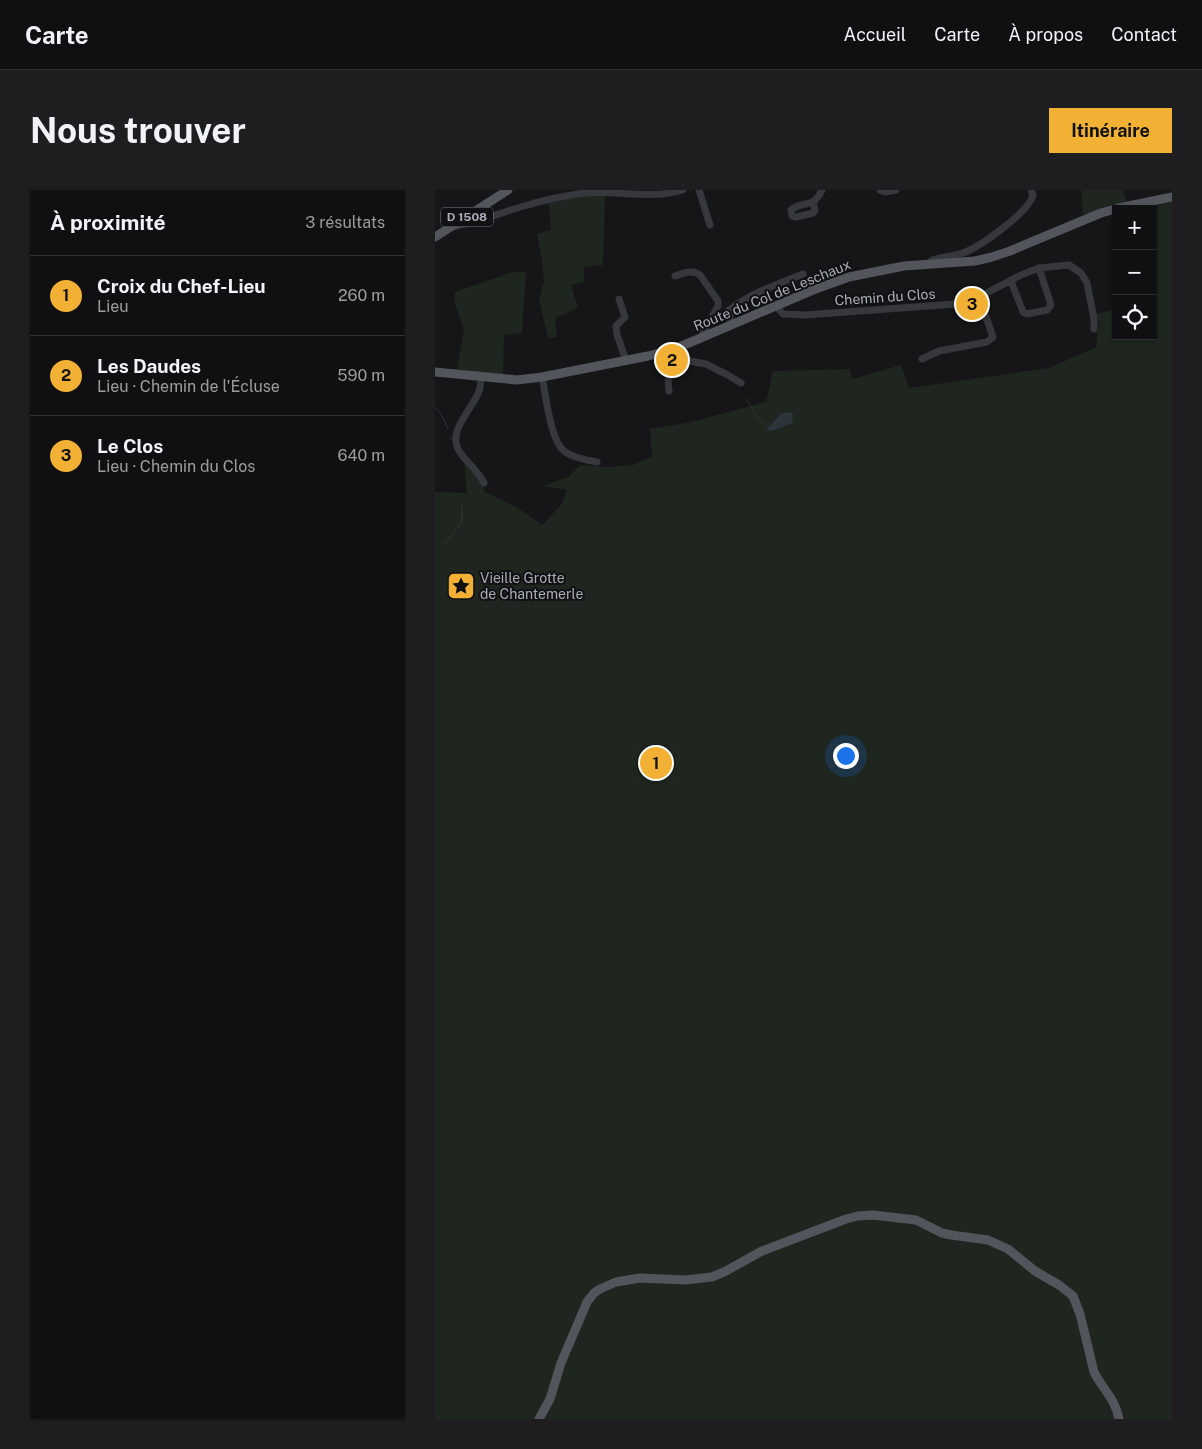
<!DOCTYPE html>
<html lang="fr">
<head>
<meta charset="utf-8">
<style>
  :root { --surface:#101012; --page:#1e1e20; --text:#f1f3f6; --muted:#9c9d9f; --line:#303032; --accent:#f2b134 }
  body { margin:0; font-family:"Public Sans",sans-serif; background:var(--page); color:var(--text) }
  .controls { position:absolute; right:15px; top:15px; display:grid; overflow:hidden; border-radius:0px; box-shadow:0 1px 4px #0004 }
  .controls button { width:45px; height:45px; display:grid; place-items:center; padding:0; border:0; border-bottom:1px solid var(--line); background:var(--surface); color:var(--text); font:25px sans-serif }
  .you { position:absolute; left:410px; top:565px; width:18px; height:18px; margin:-12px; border:4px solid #fff; border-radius:50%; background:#1a73e8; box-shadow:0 0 0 8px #1a73e833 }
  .badge { display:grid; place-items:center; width:32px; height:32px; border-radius:50%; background:var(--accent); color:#111; font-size:16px; font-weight:700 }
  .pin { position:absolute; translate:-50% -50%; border:2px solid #fff; box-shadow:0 1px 5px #0006 }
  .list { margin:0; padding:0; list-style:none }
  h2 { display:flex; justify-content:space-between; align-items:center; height:65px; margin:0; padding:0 20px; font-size:21px }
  h2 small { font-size:16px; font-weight:400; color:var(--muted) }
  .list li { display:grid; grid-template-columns:32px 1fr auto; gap:15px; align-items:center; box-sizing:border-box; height:80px; padding:0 20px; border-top:1px solid var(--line) }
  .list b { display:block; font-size:19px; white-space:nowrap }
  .list p { margin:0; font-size:16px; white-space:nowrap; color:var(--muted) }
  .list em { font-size:16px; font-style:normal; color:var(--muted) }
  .icon { flex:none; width:28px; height:28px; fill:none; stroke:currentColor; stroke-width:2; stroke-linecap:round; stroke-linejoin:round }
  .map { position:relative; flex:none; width:737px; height:1229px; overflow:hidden; border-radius:0px }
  header { display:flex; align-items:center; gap:30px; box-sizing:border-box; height:70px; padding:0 25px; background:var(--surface); border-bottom:1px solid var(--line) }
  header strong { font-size:24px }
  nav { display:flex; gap:28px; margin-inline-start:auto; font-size:18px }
  .intro { display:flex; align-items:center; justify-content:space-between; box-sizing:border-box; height:120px; padding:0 30px }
  h1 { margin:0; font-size:35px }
  .button { padding:12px 22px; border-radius:0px; background:var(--accent); color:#111; font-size:18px; font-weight:700 }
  main { display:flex; gap:30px; padding:0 30px }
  aside { flex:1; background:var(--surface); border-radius:0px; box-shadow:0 1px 4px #0004 }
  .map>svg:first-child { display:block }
  .green { fill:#1e261f }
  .water { fill:#2c353c }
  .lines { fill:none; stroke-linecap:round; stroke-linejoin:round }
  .stream { stroke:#2c353c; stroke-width:1 }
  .minor { stroke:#37383d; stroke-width:7 }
  .major { stroke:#53555c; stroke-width:9 }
  .labels { text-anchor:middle; stroke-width:4; stroke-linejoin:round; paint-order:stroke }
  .shield { fill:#111113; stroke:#7b7e86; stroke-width:1 }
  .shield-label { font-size:12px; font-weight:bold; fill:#a8adb8 }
  .street-label { font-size:14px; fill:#a8adb8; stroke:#111113 }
  .poi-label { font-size:14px; fill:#a8adb8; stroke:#111113; text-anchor:start }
</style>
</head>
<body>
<header>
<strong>Carte</strong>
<nav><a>Accueil</a><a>Carte</a><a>À propos</a><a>Contact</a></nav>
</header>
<div class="intro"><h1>Nous trouver</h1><a class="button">Itinéraire</a></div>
<main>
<aside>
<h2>À proximité<small>3 résultats</small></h2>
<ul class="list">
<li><span class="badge">1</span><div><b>Croix du Chef-Lieu</b><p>Lieu</p></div><em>260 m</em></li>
<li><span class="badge">2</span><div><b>Les Daudes</b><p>Lieu · Chemin de l'Écluse</p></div><em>590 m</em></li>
<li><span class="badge">3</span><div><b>Le Clos</b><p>Lieu · Chemin du Clos</p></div><em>640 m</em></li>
</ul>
</aside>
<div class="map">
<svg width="737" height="1229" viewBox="0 0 737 1229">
  <rect width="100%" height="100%" fill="#161618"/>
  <path class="green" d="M 646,0 L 688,0 L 692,12 L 648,25 Z
    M 737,5 L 737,1229 L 0,1229 L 0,302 L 32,303 L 29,270 L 47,293 L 50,302 L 83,318 L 107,335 L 126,315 L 132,300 L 107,296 L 134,287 L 145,275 L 173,277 L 198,275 L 217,267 L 215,239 L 256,232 L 331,212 L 338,181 L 414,179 L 418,189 L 466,175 L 474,198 L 614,178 L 661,157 L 664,132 L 661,124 L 681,119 L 681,146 L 718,146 L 718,19 L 709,19 L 736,12 Z
    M 152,6 L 170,6 L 168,75 L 149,77 L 149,92 L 136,95 L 143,118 L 120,128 L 122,147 L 113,148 L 104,109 L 109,92 L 107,70 L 102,44 L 116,40 L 114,13 Z
    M 78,82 L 91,82 L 87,143 L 69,145 L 68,186 L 22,181 L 29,139 L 20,114 L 20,102 Z"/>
  <path class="water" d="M 356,222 L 358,224 L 357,233 L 340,240 L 331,241 L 334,237 L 346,224 Z"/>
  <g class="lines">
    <path class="stream" d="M 311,209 C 321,220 317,228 334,237
      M 0,217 L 6,224 L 13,239
      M 15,246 L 18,251
      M 9,354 L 27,332 L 27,315"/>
    <path class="minor" d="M 264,0 L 275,35
      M 445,0 L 450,2 L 461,0
      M 378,13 L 380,20 L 378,23 L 361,27 L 357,26 L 356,20 C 369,9 377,21 387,0
      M 16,37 C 42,33 65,23 89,16 C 109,10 129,6 149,3 C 182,0 216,10 248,0
      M 495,74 L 497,70 C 507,67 518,66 528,63 C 545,57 594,22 598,5 L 596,0
      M 240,86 C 249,83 258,79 265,85 L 283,111 L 283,116 L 267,145 L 267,148
      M 576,91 L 588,122 L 592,124 L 612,120 L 616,115 L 604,78
      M 184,109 L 190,127 L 181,136 L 182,145 L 191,170
      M 341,116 L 348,124 L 370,125 L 521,114 L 544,107 L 586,85 L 604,78 L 634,75 L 646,83 L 652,93 L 659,129 L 659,139
      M 296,135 L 294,120 C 316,103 343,94 368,84
      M 239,159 L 243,169 L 271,174 L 291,184 L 306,193
      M 487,169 L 504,161 L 552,152 L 558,147 L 544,107
      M 45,187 C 45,190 46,195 45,198 C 41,216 13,238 23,259 C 29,271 43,280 49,293
      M 107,187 C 111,205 115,250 129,261 C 135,266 153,271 162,272
      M 234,201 L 233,190 L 243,169"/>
    <path class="major" d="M 0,47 L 73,0
      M 0,182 L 82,190 L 107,187 L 213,166 L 239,159 L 261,150 L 378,100 L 414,87 L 469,76 L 540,71 L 557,67 L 575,61 L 666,23 L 684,18 L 737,7
      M 104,1229 L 115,1209 L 126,1173 L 152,1112 L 159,1103 L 165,1099 L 181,1092 L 205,1088 L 250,1090 L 277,1087 L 291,1081 L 327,1061 L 411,1029 L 423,1026 L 438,1025 L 481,1030 L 507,1043 L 516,1045 L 553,1050 L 573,1059 L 600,1081 L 624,1095 L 638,1106 L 645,1124 L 659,1182 C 668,1200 680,1208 684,1229"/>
  </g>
  <defs>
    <g id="sight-square" transform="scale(1.4375)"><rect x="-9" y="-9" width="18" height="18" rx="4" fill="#f2b134" stroke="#111113"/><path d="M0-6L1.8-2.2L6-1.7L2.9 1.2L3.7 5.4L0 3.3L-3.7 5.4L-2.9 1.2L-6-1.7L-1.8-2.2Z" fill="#111"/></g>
  </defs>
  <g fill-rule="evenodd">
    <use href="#sight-square" x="26" y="396"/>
  </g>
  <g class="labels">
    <rect class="shield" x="6" y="17.5" width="52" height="19" rx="4"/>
    <g class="shield-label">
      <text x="32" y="31">D 1508</text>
    </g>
    <g class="street-label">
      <text transform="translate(337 105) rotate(-22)" y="5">Route du Col de Leschaux</text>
      <text transform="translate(450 107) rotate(-4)" y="5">Chemin du Clos</text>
    </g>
    <g class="poi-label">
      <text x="45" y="393">Vieille Grotte<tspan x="45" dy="16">de Chantemerle</tspan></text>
    </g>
  </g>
</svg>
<div class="controls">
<button>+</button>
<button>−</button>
<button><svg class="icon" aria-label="locate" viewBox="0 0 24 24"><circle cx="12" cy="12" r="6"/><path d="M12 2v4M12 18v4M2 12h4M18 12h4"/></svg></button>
</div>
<div class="you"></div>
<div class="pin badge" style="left:221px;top:573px">1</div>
<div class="pin badge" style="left:237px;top:170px">2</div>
<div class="pin badge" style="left:537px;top:114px">3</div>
</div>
</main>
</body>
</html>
